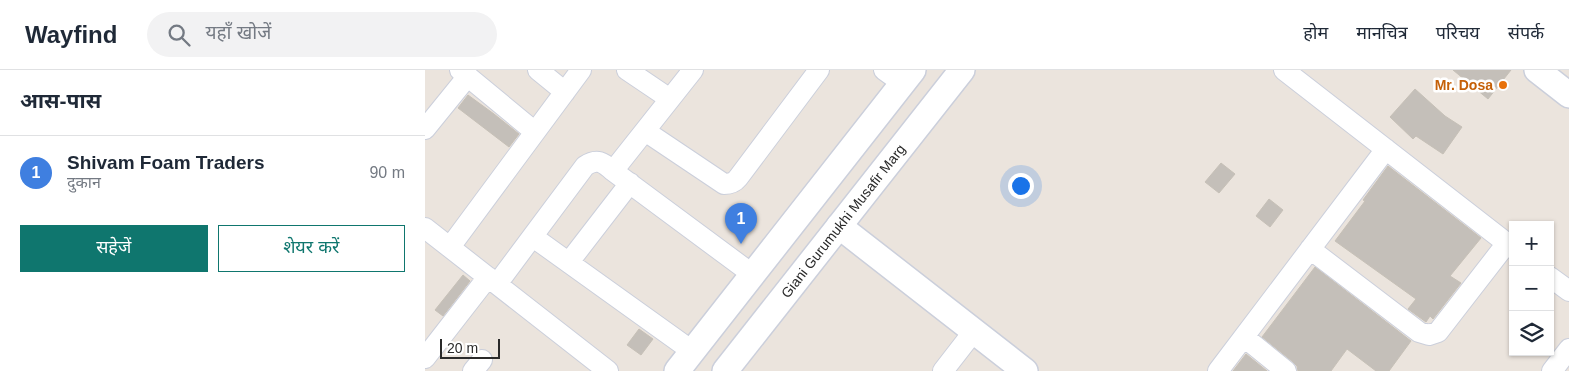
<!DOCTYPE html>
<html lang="hi">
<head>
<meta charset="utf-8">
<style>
  :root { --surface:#fff; --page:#f2f2f3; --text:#1f2937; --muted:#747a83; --line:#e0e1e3; --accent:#0f766e }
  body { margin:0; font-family:Helvetica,"Noto Sans Devanagari",sans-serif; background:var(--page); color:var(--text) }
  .controls { position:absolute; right:15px; bottom:15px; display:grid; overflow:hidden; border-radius:0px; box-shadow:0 1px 4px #0004 }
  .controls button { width:45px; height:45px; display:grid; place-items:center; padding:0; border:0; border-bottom:1px solid var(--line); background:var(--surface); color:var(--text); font:25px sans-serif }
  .scale { position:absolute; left:15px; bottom:12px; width:60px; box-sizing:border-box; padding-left:5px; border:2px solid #2a2a2a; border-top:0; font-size:14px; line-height:18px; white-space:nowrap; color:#2a2a2a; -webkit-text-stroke:4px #fff; paint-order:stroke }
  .you { position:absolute; left:595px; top:115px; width:18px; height:18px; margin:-12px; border:4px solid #fff; border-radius:50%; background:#1a73e8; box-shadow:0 0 0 8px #1a73e833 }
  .badge { display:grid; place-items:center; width:32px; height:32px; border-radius:50%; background:var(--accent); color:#fff; font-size:16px; font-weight:700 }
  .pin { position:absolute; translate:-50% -41px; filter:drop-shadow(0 1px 2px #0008) }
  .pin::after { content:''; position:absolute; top:26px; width:18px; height:15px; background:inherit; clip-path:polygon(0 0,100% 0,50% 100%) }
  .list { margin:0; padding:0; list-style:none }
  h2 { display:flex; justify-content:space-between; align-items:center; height:65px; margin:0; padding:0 20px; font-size:21px }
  h2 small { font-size:16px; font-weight:400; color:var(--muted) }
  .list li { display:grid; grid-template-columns:32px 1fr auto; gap:15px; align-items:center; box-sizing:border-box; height:75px; padding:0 20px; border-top:1px solid var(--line) }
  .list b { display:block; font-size:19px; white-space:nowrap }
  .list p { margin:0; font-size:16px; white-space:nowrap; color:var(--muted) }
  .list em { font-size:16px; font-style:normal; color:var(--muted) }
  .actions { display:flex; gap:10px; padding:15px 20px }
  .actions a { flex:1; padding:11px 0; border:1px solid var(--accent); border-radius:0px; text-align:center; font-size:18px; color:var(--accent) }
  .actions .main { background:var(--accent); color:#fff }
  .icon { flex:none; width:28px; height:28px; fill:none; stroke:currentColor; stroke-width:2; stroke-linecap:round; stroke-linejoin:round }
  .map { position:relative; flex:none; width:1144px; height:301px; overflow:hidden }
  header { display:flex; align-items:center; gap:30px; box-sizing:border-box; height:70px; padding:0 25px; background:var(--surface); border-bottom:1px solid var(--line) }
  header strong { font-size:24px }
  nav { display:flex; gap:28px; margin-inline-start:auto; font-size:18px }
  .search { width:350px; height:45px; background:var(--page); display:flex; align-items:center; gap:12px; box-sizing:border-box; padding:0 18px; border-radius:28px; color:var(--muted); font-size:19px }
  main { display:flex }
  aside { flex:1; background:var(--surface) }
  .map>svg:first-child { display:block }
  .building { fill:#c4bfb9; stroke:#c6c0b7 }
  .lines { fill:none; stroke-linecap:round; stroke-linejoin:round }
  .minor-casing { stroke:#cbcfdb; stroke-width:22 }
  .tertiary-casing { stroke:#cbcfdb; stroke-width:28 }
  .minor { stroke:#fff; stroke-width:20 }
  .tertiary { stroke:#fff; stroke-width:25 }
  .food-dot { fill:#e8710a; stroke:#fff; stroke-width:2 }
  .labels { text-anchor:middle; stroke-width:5; stroke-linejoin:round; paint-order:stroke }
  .food-label { font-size:14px; font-weight:bold; fill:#c56008; stroke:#fff; text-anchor:end }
  .street-label { font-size:14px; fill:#2a2a2a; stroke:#fff }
</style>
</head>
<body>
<header>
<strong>Wayfind</strong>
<div class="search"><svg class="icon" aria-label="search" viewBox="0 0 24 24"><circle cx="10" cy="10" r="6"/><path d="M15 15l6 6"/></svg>यहाँ खोजें</div>
<nav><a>होम</a><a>मानचित्र</a><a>परिचय</a><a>संपर्क</a></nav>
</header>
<main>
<aside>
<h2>आस-पास<small></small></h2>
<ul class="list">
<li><span class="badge" style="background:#3f7fe0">1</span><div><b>Shivam Foam Traders</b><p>दुकान</p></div><em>90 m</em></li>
</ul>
<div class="actions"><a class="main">सहेजें</a><a>शेयर करें</a></div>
</aside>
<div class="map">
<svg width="1144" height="301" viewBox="0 0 1144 301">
  <rect width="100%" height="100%" fill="#ebe4dd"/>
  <path class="building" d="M 1028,0 L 1086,0 L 1063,29 Z
    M 990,19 L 1020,46 L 1037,57 L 1018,84 L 991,66 L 988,69 L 965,47 Z
    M 43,25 L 69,44 L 94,64 L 84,77 L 33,38 Z
    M 796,93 L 810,104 L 794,123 L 780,112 Z
    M 963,96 L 1056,168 L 1025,206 L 1036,213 L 1008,249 L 1005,246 L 1001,252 L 983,239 L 991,229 L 910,171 L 940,131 L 938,130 Z
    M 844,129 L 858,140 L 845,157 L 831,146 Z
    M 890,197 L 986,271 L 964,301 L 951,301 L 922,279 L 906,301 L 873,301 L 872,296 L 868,292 L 837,267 Z
    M 38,205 L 45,211 L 18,246 L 10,240 Z
    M 214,259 L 228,269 L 216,285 L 202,275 Z
    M 821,284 L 842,301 L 808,301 Z"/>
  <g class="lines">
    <g class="minor-casing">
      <path id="minor" d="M 35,0 L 110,62
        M 113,0 L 140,22
        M 202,0 L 245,29
        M 268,0 L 188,101 L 327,204
        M 459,0 L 477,13
        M 859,0 L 1088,178
        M 0,59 L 43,6
        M 220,61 L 299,114 C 305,114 309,113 313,108 L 394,0
        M 0,158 L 183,301
        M 108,167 L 267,281
        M 25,177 L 156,0
        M 885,179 L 994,262 L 1004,265 L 1013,262 L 1082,173
        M 144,192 L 205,113
        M 1125,207 L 1144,221
        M 72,214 L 160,96 C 172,88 178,92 188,101
        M 819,267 L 861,301
        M 0,288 L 63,207
        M 48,301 L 57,290
        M 518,301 L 549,261
        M 793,301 L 961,79
        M 1127,301 L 1144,279"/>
    </g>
    <g class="tertiary-casing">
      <g id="tertiary">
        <path d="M 1112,0 L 1144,25"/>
        <path d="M 414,156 L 600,301"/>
        <path d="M 252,301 L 488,0"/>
        <path id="s1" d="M 300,301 L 537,0"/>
      </g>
    </g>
    <use href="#minor" class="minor"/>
    <use href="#tertiary" class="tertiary"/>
  </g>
  <circle class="food-dot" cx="1078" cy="15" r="5"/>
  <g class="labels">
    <g class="food-label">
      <text x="1068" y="20">Mr. Dosa</text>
    </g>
    <g class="street-label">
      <text dy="5" stroke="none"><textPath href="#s1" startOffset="191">Giani Gurumukhi Musafir Marg</textPath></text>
    </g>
  </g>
</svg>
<div class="controls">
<button>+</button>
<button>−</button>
<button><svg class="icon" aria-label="layers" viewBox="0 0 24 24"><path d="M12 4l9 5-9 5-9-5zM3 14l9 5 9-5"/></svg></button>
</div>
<div class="scale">20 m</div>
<div class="you"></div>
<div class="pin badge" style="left:316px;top:174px;background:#3f7fe0">1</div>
</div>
</main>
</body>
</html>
